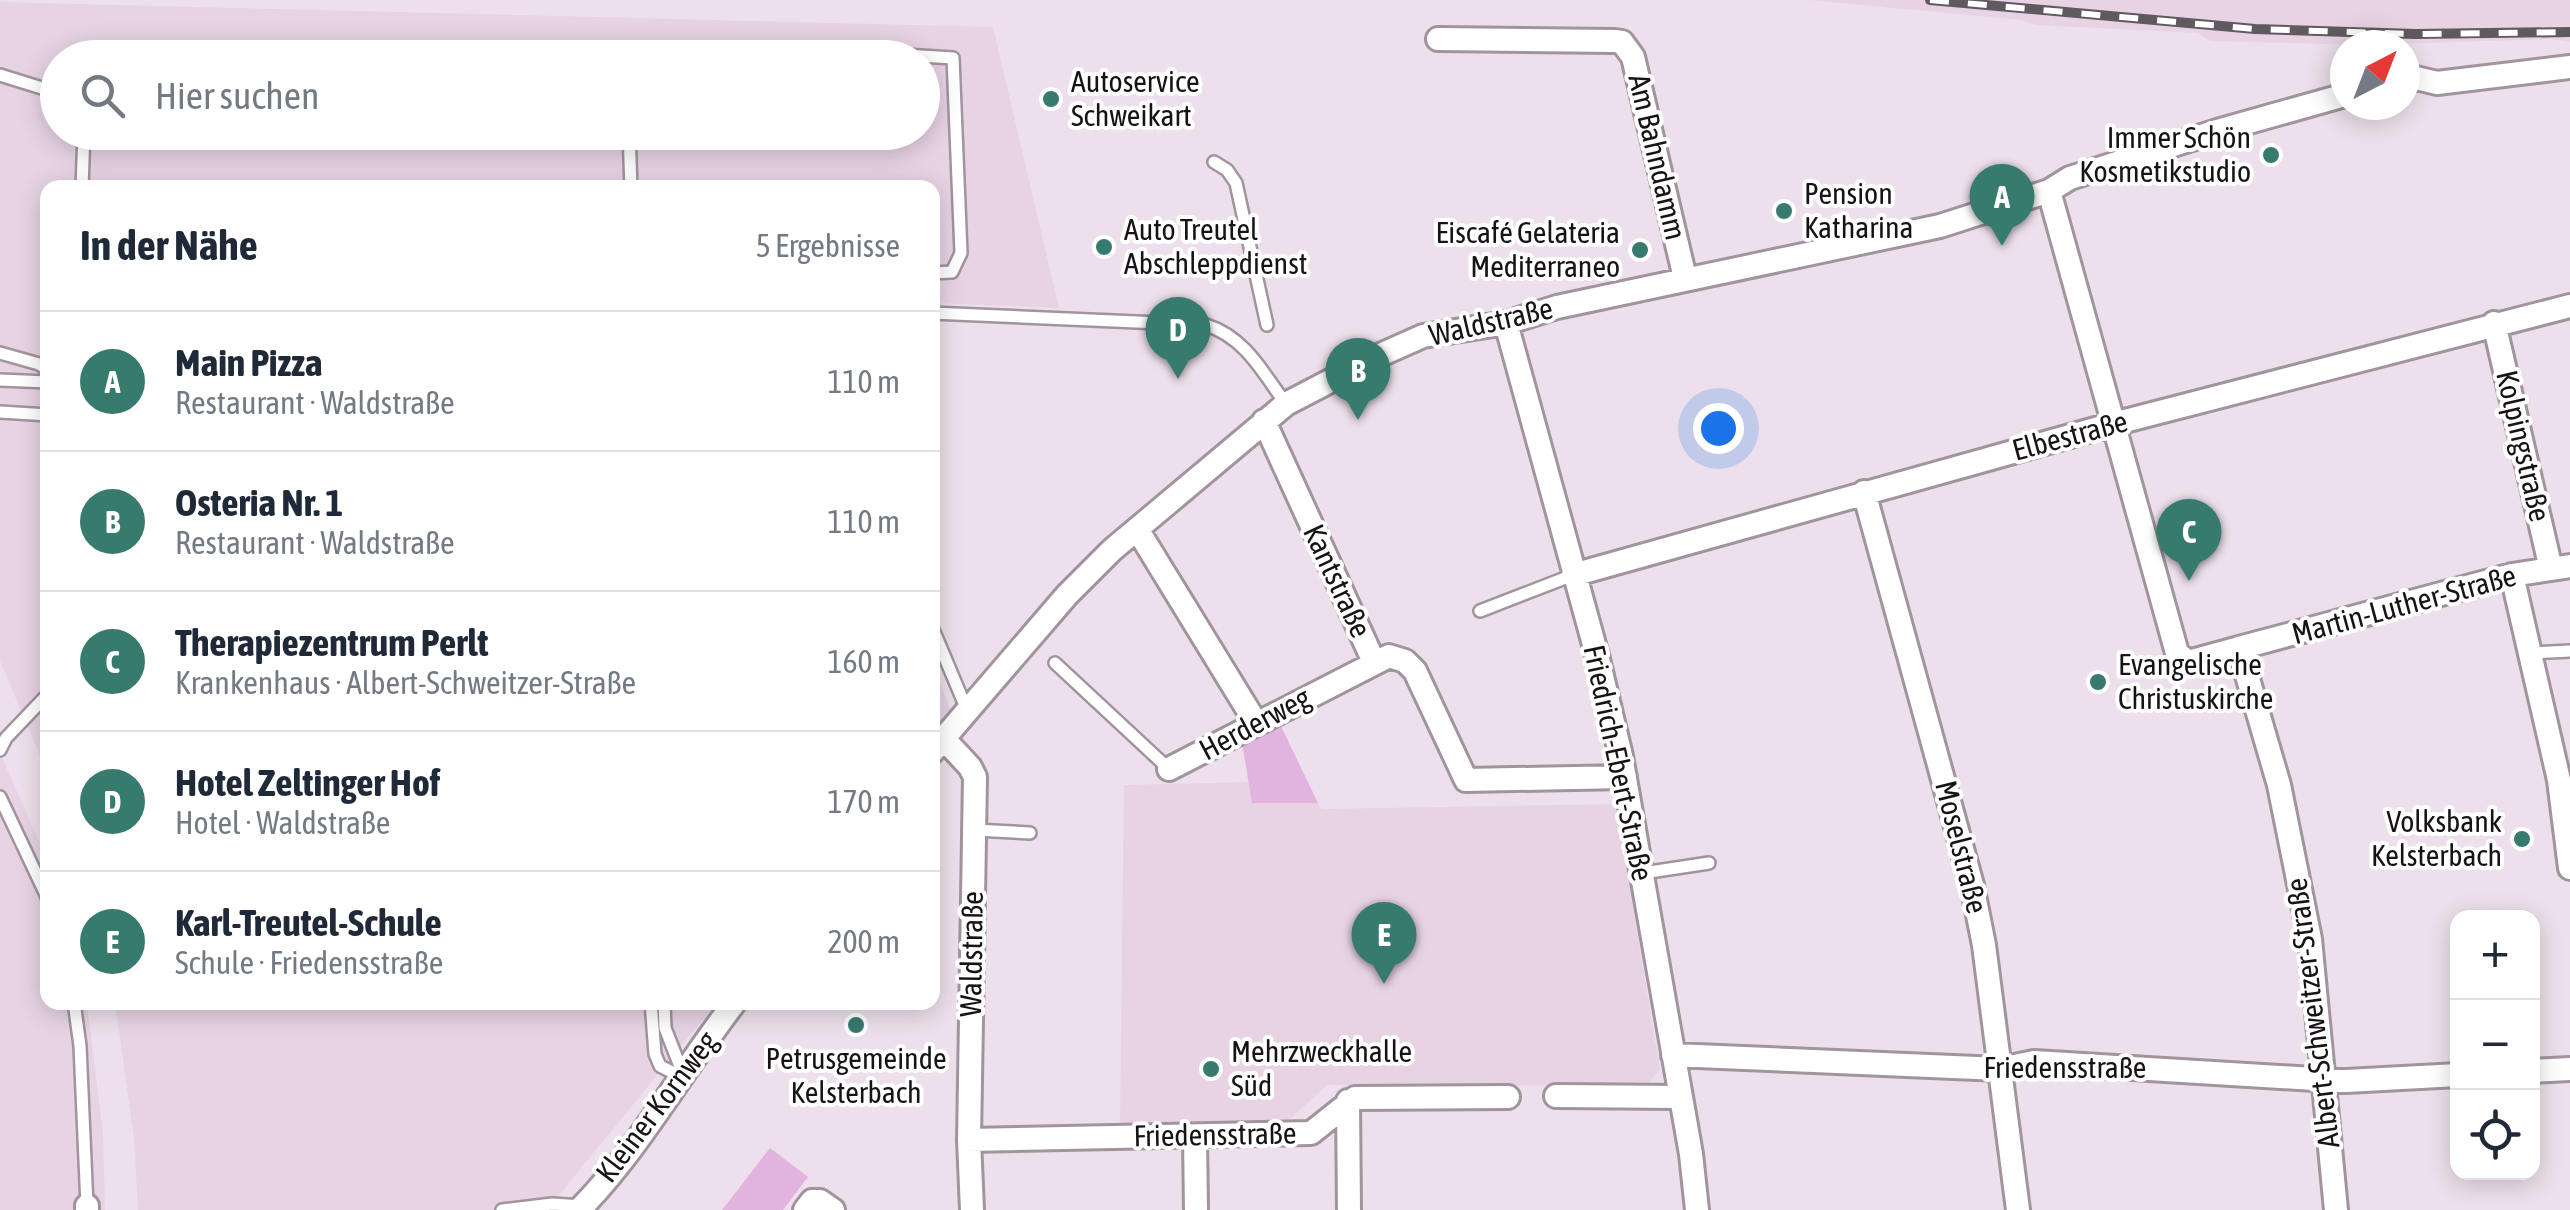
<!DOCTYPE html>
<html lang="de">
<head>
<meta charset="utf-8">
<style>
  :root { --surface:#fff; --page:#f2f2f3; --text:#1f2937; --muted:#747a83; --line:#e0e1e3; --accent:#377b6e }
  body { margin:0; font-family:"Asap Condensed",sans-serif; background:var(--page); color:var(--text) }
  .controls { position:absolute; right:30px; bottom:30px; display:grid; overflow:hidden; border-radius:20px; box-shadow:0 5px 25px #0003 }
  .controls button { width:90px; height:90px; display:grid; place-items:center; padding:0; border:0; border-bottom:2px solid var(--line); background:var(--surface); color:var(--text); font:50px sans-serif }
  .compass { position:absolute; left:2330px; top:30px; width:90px; height:90px; border-radius:50%; background:var(--surface); box-shadow:0 5px 25px #0003; rotate:42deg }
  .you { position:absolute; left:1718px; top:428px; width:35px; height:35px; margin:-25px; border:8px solid #fff; border-radius:50%; background:#1a73e8; box-shadow:0 0 0 15px #1a73e833 }
  .badge { display:grid; place-items:center; width:65px; height:65px; border-radius:50%; background:var(--accent); color:#fff; font-size:32px; font-weight:700 }
  .pin { position:absolute; translate:-50% -82px; filter:drop-shadow(0 2px 5px #0008) }
  .pin::after { content:''; position:absolute; top:52px; width:35px; height:30px; background:inherit; clip-path:polygon(0 0,100% 0,50% 100%) }
  .list { margin:0; padding:0; list-style:none }
  h2 { display:flex; justify-content:space-between; align-items:center; height:130px; margin:0; padding:0 40px; font-size:42px }
  h2 small { font-size:32px; font-weight:400; color:var(--muted) }
  .list li { display:grid; grid-template-columns:65px 1fr auto; gap:30px; align-items:center; box-sizing:border-box; height:140px; padding:0 40px; border-top:2px solid var(--line) }
  .list b { display:block; font-size:38px; white-space:nowrap }
  .list p { margin:0; font-size:32px; white-space:nowrap; color:var(--muted) }
  .list em { font-size:32px; font-style:normal; color:var(--muted) }
  .icon { flex:none; width:55px; height:55px; fill:none; stroke:currentColor; stroke-width:2; stroke-linecap:round; stroke-linejoin:round }
  .map { position:relative; flex:none; width:2570px; height:1210px; overflow:hidden }
  .search { position:absolute; background:var(--surface); box-shadow:0 5px 25px #0003; left:40px; top:40px; width:900px; height:110px; display:flex; align-items:center; gap:25px; box-sizing:border-box; padding:0 35px; border-radius:55px; color:var(--muted); font-size:38px }
  .panel { position:absolute; background:var(--surface); box-shadow:0 5px 25px #0003; left:40px; top:180px; width:900px; height:830px; border-radius:20px }
  .map>svg:first-child { display:block }
  .built { fill:#e7d3e4; fill-rule:evenodd }
  .green { fill:#e2b3de }
  .lines { fill:none; stroke-linecap:round; stroke-linejoin:round }
  .lane-casing { stroke:#a1949f; stroke-width:16 }
  .street-casing { stroke:#a1949f; stroke-width:28 }
  .lane { stroke:#fff; stroke-width:11 }
  .street { stroke:#fff; stroke-width:22 }
  .rail-casing { stroke:#605960; stroke-width:10 }
  .rail { stroke:#fff; stroke-width:6; stroke-dasharray:19; stroke-linecap:butt }
  .poi-dot { fill:#377b6e; stroke:#fff; stroke-width:4 }
  .labels { text-anchor:middle; stroke-width:8; stroke-linejoin:round; paint-order:stroke }
  .poi-label { font-size:30px; fill:#161216; stroke:#fff; text-anchor:start }
  .street-label { font-size:30px; fill:#161216; stroke:#fff }
</style>
</head>
<body>
<div class="map">
<svg width="2570" height="1210" viewBox="0 0 2570 1210">
  <rect width="100%" height="100%" fill="#ede0ec"/>
  <path class="built" d="M 1809,0 L 2570,0 L 2570,42 L 2551,39 L 2363,45 L 2210,41 L 2198,33 L 2035,25 L 2022,20 Z
    M 0,2 L 993,27 L 1059,308 L 933,303 L 932,188 L 48,188 L 47,772 L 0,661 ZM 58,58 L 922,58 L 922,132 L 58,132 Z
    M 932,661 L 952,714 L 932,738 Z
    M 0,753 L 47,860 L 48,1002 L 87,1003 L 103,1133 L 105,1210 L 0,1210 Z
    M 1249,782 L 1253,803 L 1318,803 L 1322,809 L 1616,804 L 1660,1070 L 1646,1086 L 1327,1085 L 1290,1119 L 1120,1124 L 1124,785 Z
    M 115,1003 L 716,1003 L 547,1210 L 138,1210 L 134,1138 Z"/>
  <path class="green" d="M 1280,724 L 1318,803 L 1252,803 L 1242,743 Z
    M 770,1148 L 808,1177 L 783,1210 L 722,1210 Z"/>
  <g class="lines">
    <g class="lane-casing">
      <path id="lane" d="M 709,58 L 905,55 L 953,58 L 961,253 L 952,272 L 932,273
        M 0,75 L 58,93
        M 629,132 L 631,188
        M 1214,162 L 1227,170 L 1236,183 L 1267,325
        M 82,188 L 84,132
        M 932,313 L 1206,325 C 1245,337 1263,373 1286,404
        M 0,353 L 39,364 L 48,370
        M 0,380 L 48,382
        M 0,412 L 48,415
        M 1480,611 L 1573,575
        M 932,627 L 967,710
        M 2530,653 L 2570,651
        M 1055,663 L 1169,769
        M 0,750 L 6,738 L 48,694
        M 0,797 L 48,899
        M 975,830 L 1030,833
        M 1643,873 L 1709,863
        M 74,1002 L 80,1046 L 87,1206
        M 651,1002 L 655,1054 L 660,1066 L 684,1078
        M 664,1002 L 665,1028 L 683,1074
        M 502,1210 L 552,1204 L 583,1206"/>
    </g>
    <g class="street-casing">
      <path id="street" d="M 1438,39 L 1615,41 L 1622,42 L 1633,57 L 1685,278
        M 2405,80 L 2416,78 L 2437,83 L 2570,67
        M 2049,191 L 2177,653 L 2188,662 L 2239,648 L 2279,785 L 2310,939 L 2336,1210
        M 1506,323 L 1598,659 L 1621,756 L 1691,1154 L 1697,1210
        M 2494,323 L 2551,569
        M 1264,421 L 1374,662
        M 1864,492 L 1972,885 L 1984,945 L 2018,1210
        M 1137,529 L 1256,723
        M 1573,575 L 2113,424 L 2570,306
        M 2512,575 L 2559,780 L 2570,868
        M 2239,648 L 2512,575 L 2570,566
        M 944,739 L 970,767 L 975,777 L 969,1140 L 972,1210
        M 932,752 L 1067,595 L 1112,550 L 1286,404 L 1378,356 L 1423,336 L 1506,323 L 1557,307 L 1940,226 L 2049,191 L 2070,178 L 2217,131 L 2345,95
        M 1169,769 L 1389,656 L 1405,661 L 1415,671 L 1466,780 L 1625,777
        M 1673,1055 L 2000,1069 L 2034,1062 L 2346,1081 L 2458,1075
        M 2532,1071 L 2570,1069
        M 1556,1096 L 1680,1097
        M 1348,1101 L 1349,1210
        M 1195,1137 L 1196,1210
        M 969,1140 L 1311,1133 L 1355,1098 L 1508,1097
        M 87,1210 L 87,1206
        M 579,1210 C 640,1148 682,1070 735,1002
        M 805,1210 L 812,1201 L 820,1201 L 833,1210"/>
    </g>
    <use href="#lane" class="lane"/>
    <use href="#street" class="street"/>
    <g class="rail-casing">
      <path id="rail" d="M 1930,0 L 2255,29 L 2415,34 L 2570,32"/>
    </g>
    <use href="#rail" class="rail"/>
  </g>
  <g class="poi-dot">
    <circle cx="1051" cy="99" r="10"/>
    <circle cx="2271" cy="155" r="10"/>
    <circle cx="1784" cy="211" r="10"/>
    <circle cx="1104" cy="247" r="10"/>
    <circle cx="1640" cy="250" r="10"/>
    <circle cx="2098" cy="682" r="10"/>
    <circle cx="2522" cy="839" r="10"/>
    <circle cx="856" cy="1025" r="10"/>
    <circle cx="1211" cy="1069" r="10"/>
  </g>
  <g class="labels">
    <g class="poi-label">
      <text x="1071" y="92">Autoservice<tspan x="1071" dy="34">Schweikart</tspan></text>
      <text x="2251" y="148" text-anchor="end">Immer Schön<tspan x="2251" dy="34">Kosmetikstudio</tspan></text>
      <text x="1804" y="204">Pension<tspan x="1804" dy="34">Katharina</tspan></text>
      <text x="1124" y="240">Auto Treutel<tspan x="1124" dy="34">Abschleppdienst</tspan></text>
      <text x="1620" y="243" text-anchor="end">Eiscafé Gelateria<tspan x="1620" dy="34">Mediterraneo</tspan></text>
      <text x="2118" y="675">Evangelische<tspan x="2118" dy="34">Christuskirche</tspan></text>
      <text x="2502" y="832" text-anchor="end">Volksbank<tspan x="2502" dy="34">Kelsterbach</tspan></text>
      <text x="1231" y="1062">Mehrzweckhalle<tspan x="1231" dy="34">Süd</tspan></text>
      <text x="856" y="1069" text-anchor="middle">Petrusgemeinde<tspan x="856" dy="34">Kelsterbach</tspan></text>
    </g>
    <g class="street-label">
      <text transform="translate(1657 157) rotate(77)" y="10">Am Bahndamm</text>
      <text transform="translate(1491 322) rotate(-13)" y="10">Waldstraße</text>
      <text transform="translate(2070 436) rotate(-15)" y="10">Elbestraße</text>
      <text transform="translate(2523 446) rotate(77)" y="10">Kolpingstraße</text>
      <text transform="translate(1337 581) rotate(65)" y="10">Kantstraße</text>
      <text transform="translate(2404 605) rotate(-15)" y="10">Martin-Luther-Straße</text>
      <text transform="translate(1255 724) rotate(-28)" y="10">Herderweg</text>
      <text transform="translate(1618 763) rotate(78)" y="10">Friedrich-Ebert-Straße</text>
      <text transform="translate(1961 847) rotate(76)" y="10">Moselstraße</text>
      <text transform="translate(972 954) rotate(-89)" y="10">Waldstraße</text>
      <text transform="translate(2313 1013) rotate(-97)" y="10">Albert-Schweitzer-Straße</text>
      <text x="2065" y="1078">Friedensstraße</text>
      <text transform="translate(657 1107) rotate(-53)" y="10">Kleiner Kornweg</text>
      <text transform="translate(1215 1135) rotate(-1)" y="10">Friedensstraße</text>
    </g>
  </g>
</svg>
<div class="controls">
<button>+</button>
<button>−</button>
<button><svg class="icon" aria-label="locate" viewBox="0 0 24 24"><circle cx="12" cy="12" r="6"/><path d="M12 2v4M12 18v4M2 12h4M18 12h4"/></svg></button>
</div>
<svg class="compass" viewBox="-18 -18 36 36"><path d="M0-13l5 13h-10z" fill="#e53935"/><path d="M0 13l5-13h-10z" fill="#747a83"/></svg>
<div class="you"></div>
<div class="pin badge" style="left:2002px;top:246px">A</div>
<div class="pin badge" style="left:1358px;top:420px">B</div>
<div class="pin badge" style="left:2189px;top:581px">C</div>
<div class="pin badge" style="left:1178px;top:379px">D</div>
<div class="pin badge" style="left:1384px;top:984px">E</div>
<div class="search"><svg class="icon" aria-label="search" viewBox="0 0 24 24"><circle cx="10" cy="10" r="6"/><path d="M15 15l6 6"/></svg>Hier suchen</div>
<section class="panel">
<h2>In der Nähe<small>5 Ergebnisse</small></h2>
<ul class="list">
<li><span class="badge">A</span><div><b>Main Pizza</b><p>Restaurant · Waldstraße</p></div><em>110 m</em></li>
<li><span class="badge">B</span><div><b>Osteria Nr. 1</b><p>Restaurant · Waldstraße</p></div><em>110 m</em></li>
<li><span class="badge">C</span><div><b>Therapiezentrum Perlt</b><p>Krankenhaus · Albert-Schweitzer-Straße</p></div><em>160 m</em></li>
<li><span class="badge">D</span><div><b>Hotel Zeltinger Hof</b><p>Hotel · Waldstraße</p></div><em>170 m</em></li>
<li><span class="badge">E</span><div><b>Karl-Treutel-Schule</b><p>Schule · Friedensstraße</p></div><em>200 m</em></li>
</ul>
</section>
</div>
</body>
</html>
